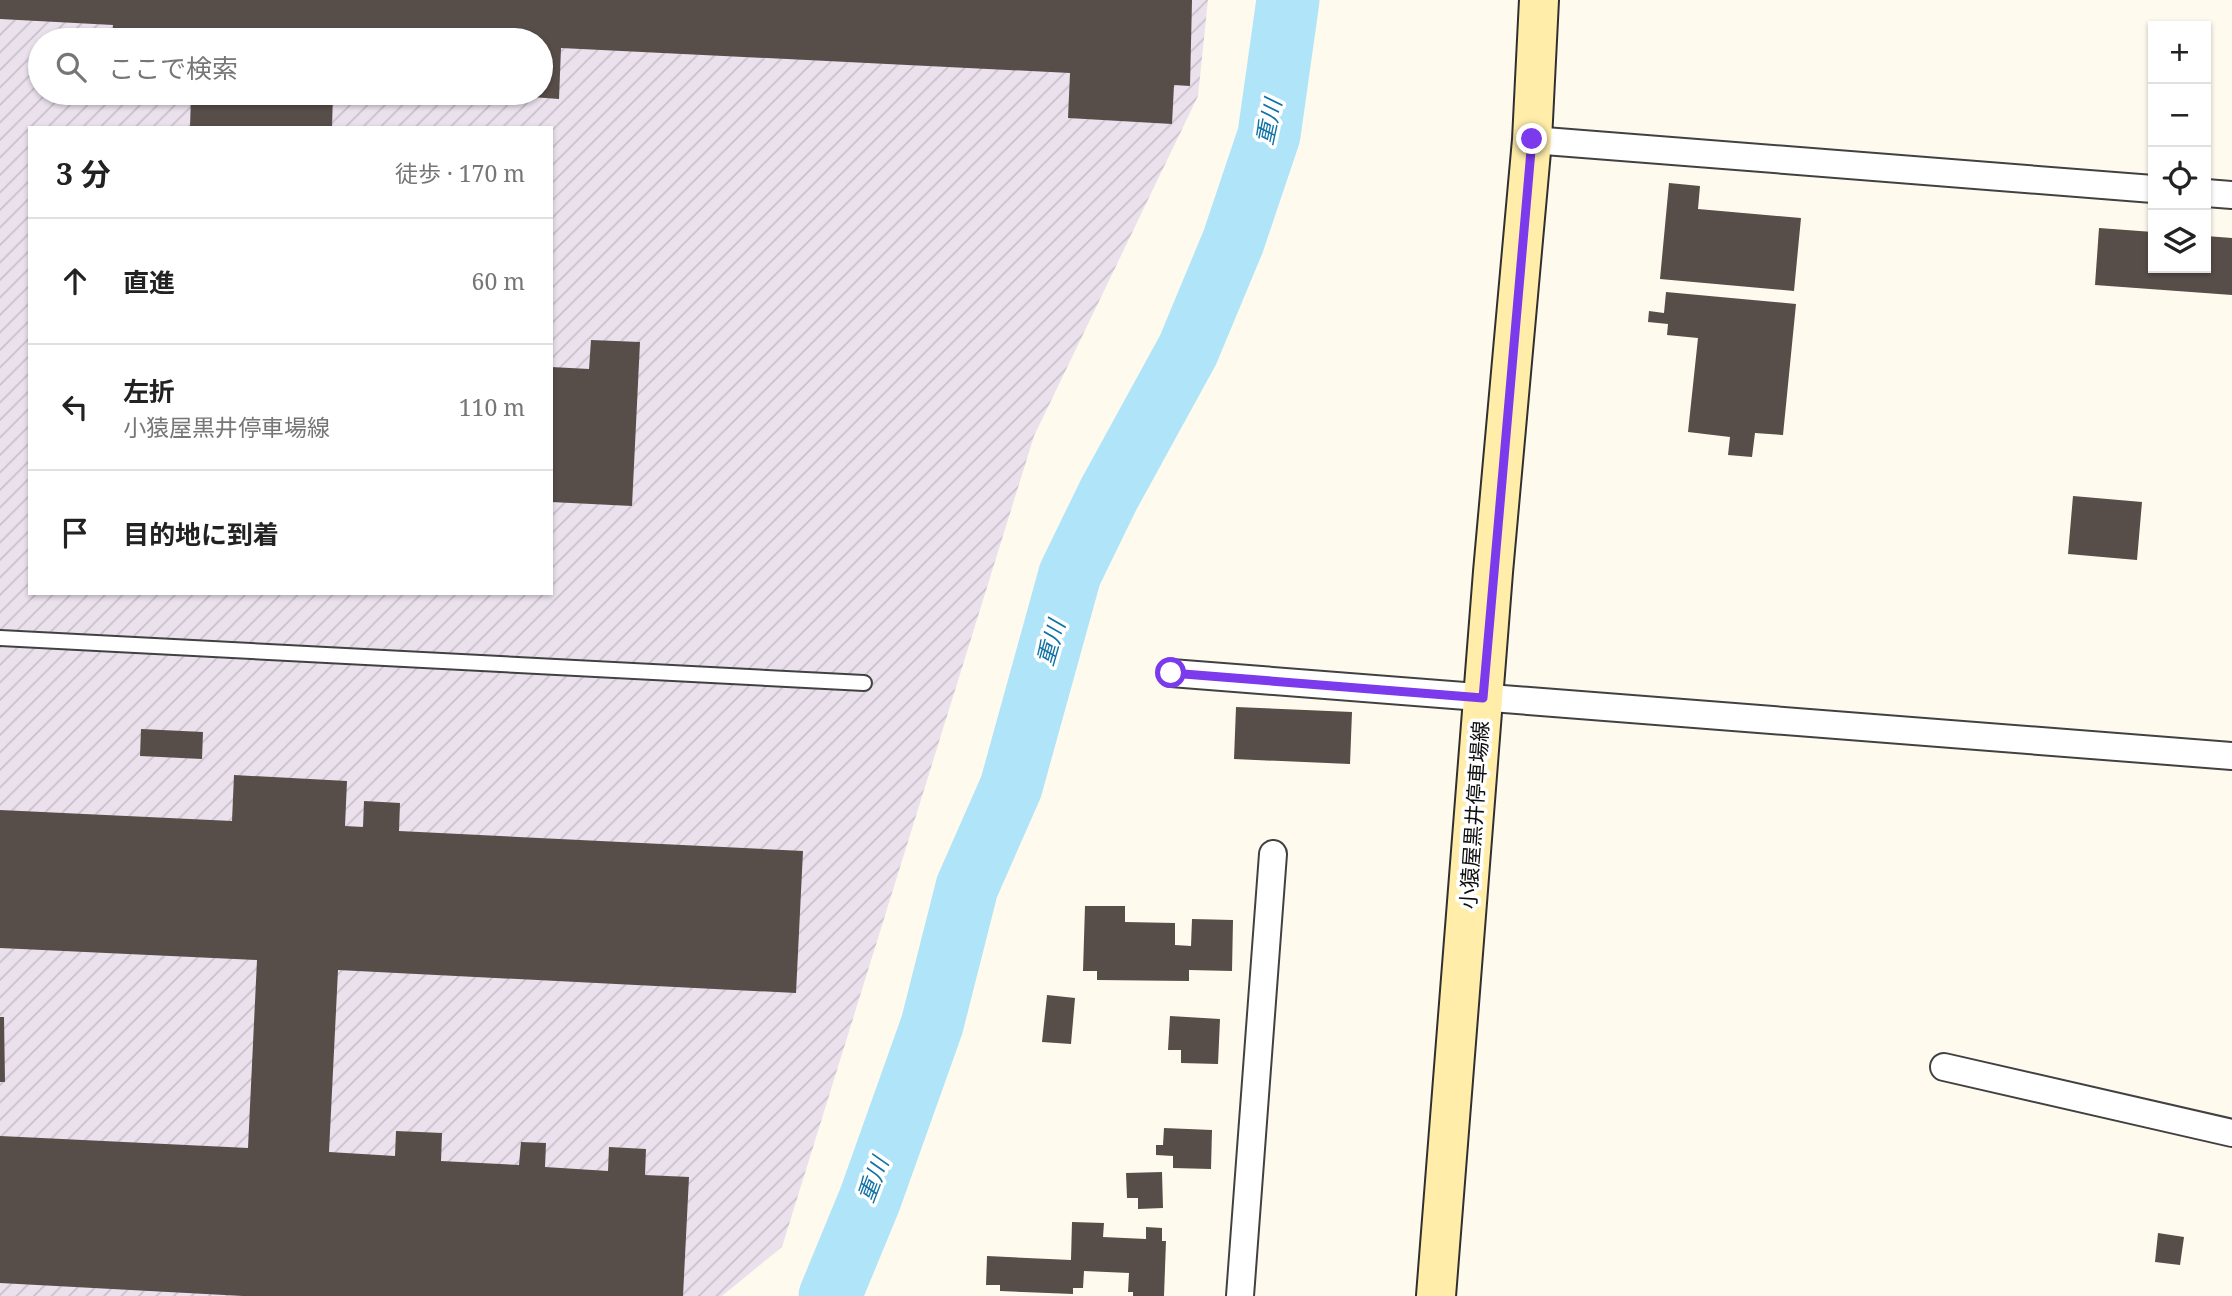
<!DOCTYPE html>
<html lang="ja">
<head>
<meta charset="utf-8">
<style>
  :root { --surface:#fff; --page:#f6f6f6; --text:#222; --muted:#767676; --line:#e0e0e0 }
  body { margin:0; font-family:"Noto Serif","Noto Sans JP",serif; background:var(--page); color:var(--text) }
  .controls { position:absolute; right:21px; top:21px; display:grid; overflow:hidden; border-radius:0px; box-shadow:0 2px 5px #0004 }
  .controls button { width:63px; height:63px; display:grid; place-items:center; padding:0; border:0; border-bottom:2px solid var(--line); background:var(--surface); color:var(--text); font:35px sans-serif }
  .stop { position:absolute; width:21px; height:21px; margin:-16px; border:5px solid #7c3aed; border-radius:50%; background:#fff }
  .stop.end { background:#7c3aed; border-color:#fff; box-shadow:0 2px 7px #0008 }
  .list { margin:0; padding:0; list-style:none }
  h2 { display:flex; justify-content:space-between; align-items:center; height:91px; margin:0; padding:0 28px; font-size:30px }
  h2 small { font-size:23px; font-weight:400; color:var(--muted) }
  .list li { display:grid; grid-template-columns:46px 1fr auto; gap:21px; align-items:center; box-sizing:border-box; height:126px; padding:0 28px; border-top:2px solid var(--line) }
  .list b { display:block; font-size:26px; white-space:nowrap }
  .list p { margin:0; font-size:23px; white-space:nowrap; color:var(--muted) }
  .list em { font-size:23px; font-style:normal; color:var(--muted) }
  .icon { flex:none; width:38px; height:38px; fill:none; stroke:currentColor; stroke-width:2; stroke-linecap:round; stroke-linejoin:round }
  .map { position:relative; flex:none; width:2232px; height:1296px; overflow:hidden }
  .search { position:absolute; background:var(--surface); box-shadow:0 2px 5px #0004; left:28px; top:28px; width:525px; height:77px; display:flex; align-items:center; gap:18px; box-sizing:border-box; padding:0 24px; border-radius:38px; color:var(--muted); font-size:26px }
  .panel { position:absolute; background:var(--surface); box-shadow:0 2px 5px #0004; left:28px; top:126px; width:525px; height:469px; border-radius:0px }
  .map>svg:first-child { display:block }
  .industrial { fill:url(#industrial-furrows); fill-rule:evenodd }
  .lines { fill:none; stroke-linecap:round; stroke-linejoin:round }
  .river { stroke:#b0e5f9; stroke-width:63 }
  .building { fill:#574d49 }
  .service-casing { stroke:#414141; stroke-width:18 }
  .minor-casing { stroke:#414141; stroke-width:30 }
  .secondary-casing { stroke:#303030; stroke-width:42 }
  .service { stroke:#fff; stroke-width:14 }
  .minor { stroke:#fff; stroke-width:26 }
  .secondary { stroke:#ffeda9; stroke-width:38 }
  .route { stroke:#7c3aed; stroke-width:9 }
  .labels { text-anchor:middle; stroke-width:7; stroke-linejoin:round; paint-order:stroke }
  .street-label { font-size:21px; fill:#0e0e0e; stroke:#fff }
  .water-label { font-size:23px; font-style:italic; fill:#1073a6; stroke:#fff }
</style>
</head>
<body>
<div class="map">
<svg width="2232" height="1296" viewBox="0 0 2232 1296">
  <defs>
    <pattern id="industrial-furrows" width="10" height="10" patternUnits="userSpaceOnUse" patternTransform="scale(1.75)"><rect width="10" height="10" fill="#eae1ed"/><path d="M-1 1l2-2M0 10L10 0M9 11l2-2" fill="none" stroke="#c8c0ca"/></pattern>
  </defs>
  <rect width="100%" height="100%" fill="#fffaee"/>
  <path class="industrial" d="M 0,0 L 1208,0 L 1198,96 L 1034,436 L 782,1247 L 722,1296 L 0,1296 ZM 40,40 L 541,40 L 541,93 L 40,93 ZM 30,128 L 551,128 L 551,593 L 30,593 Z"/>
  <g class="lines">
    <path class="river" d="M 830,1296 L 870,1199 L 932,1025 L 967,887 L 1011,787 L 1070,574 L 1109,494 L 1188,350 L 1233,242 L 1269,135 L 1288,0"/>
  </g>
  <path class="building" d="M 0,0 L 1192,0 L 1190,86 L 1174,85 L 1172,124 L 1068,118 L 1070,73 L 561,48 L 559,99 L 532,97 L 532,93 L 541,93 L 541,40 L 336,34 L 336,40 L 194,40 L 195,30 L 143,28 L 142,40 L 112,40 L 113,25 L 0,19 Z
    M 191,93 L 333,93 L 332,128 L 190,128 Z
    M 1669,183 L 1700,186 L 1698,209 L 1801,218 L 1794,291 L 1660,279 Z
    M 2099,228 L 2153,232 L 2153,268 L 2206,268 L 2206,236 L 2232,238 L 2232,295 L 2095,285 Z
    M 1666,292 L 1796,304 L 1783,435 L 1755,433 L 1752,457 L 1728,455 L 1730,437 L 1688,432 L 1698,338 L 1667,335 L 1668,324 L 1648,322 L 1649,311 L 1664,313 Z
    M 591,340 L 640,342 L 632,506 L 551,502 L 551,367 L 589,369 Z
    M 2073,496 L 2142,502 L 2137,560 L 2068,554 Z
    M 1236,707 L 1352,712 L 1350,764 L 1234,759 Z
    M 141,729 L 203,732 L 202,759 L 140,756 Z
    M 234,775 L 347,781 L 345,826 L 363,827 L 364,801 L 400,803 L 399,831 L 803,851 L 796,993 L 338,970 L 329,1152 L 395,1156 L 396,1131 L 442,1133 L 441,1161 L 519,1165 L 521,1142 L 546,1143 L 545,1167 L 608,1171 L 609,1147 L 646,1149 L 645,1175 L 689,1177 L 683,1296 L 243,1296 L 0,1283 L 0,1136 L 248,1148 L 257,960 L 0,948 L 0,810 L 232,821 Z
    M 1085,906 L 1125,906 L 1125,922 L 1175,923 L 1175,945 L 1191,946 L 1192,919 L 1233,920 L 1232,971 L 1189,970 L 1189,981 L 1097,980 L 1097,971 L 1083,971 Z
    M 1047,995 L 1075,998 L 1071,1044 L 1042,1042 Z
    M 1170,1016 L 1220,1019 L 1218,1064 L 1181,1063 L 1181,1050 L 1168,1050 Z
    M 0,1017 L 4,1017 L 5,1082 L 0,1082 Z
    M 1164,1128 L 1212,1130 L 1211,1169 L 1173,1168 L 1173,1156 L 1156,1155 L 1156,1145 L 1163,1145 Z
    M 1162,1172 L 1163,1208 L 1138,1209 L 1138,1198 L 1127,1198 L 1126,1173 Z
    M 1072,1222 L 1104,1223 L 1103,1237 L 1146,1239 L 1146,1227 L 1162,1228 L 1162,1241 L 1166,1241 L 1164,1296 L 1133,1296 L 1133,1292 L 1128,1292 L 1129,1273 L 1084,1271 L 1083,1288 L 1073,1288 L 1073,1294 L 1000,1291 L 1000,1285 L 986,1285 L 987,1256 L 1071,1260 Z
    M 2158,1233 L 2184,1237 L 2180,1265 L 2155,1262 Z"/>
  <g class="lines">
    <g class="service-casing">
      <path id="service" d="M 0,638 L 864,683"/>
    </g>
    <g class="minor-casing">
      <path id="minor" d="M 1532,140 L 2153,189
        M 2206,193 L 2232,195
        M 1171,673 L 2232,756
        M 1944,1067 L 2232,1133
        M 1240,1296 L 1273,854"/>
    </g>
    <g class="secondary-casing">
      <path id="secondary" d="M 1436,1296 L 1493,572 L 1532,140 L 1539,0"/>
    </g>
    <use href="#service" class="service"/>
    <use href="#minor" class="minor"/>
    <use href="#secondary" class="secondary"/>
  </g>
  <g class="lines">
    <path class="route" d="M 1171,673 L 1483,698 L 1532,139"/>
  </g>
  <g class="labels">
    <g class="street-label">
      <text transform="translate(1475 815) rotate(-86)" y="7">小猿屋黒井停車場線</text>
    </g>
    <g class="water-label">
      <text transform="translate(1269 122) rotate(-78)" y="8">重川</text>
      <text transform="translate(1051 643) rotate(-74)" y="8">重川</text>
      <text transform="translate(873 1180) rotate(-69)" y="8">重川</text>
    </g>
  </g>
</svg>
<div class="controls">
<button>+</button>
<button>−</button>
<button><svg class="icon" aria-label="locate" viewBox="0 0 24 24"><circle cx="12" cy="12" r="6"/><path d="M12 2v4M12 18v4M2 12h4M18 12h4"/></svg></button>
<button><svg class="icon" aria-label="layers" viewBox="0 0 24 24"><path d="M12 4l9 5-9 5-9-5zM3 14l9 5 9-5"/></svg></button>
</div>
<div class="stop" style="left:1171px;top:673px"></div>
<div class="stop end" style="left:1532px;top:139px"></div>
<div class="search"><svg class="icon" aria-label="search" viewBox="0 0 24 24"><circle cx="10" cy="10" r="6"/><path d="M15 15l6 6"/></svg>ここで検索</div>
<section class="panel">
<h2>3 分<small>徒歩 · 170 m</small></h2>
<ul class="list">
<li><svg class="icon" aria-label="ahead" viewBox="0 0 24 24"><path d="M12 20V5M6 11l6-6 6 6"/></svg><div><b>直進</b></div><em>60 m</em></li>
<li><svg class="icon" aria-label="left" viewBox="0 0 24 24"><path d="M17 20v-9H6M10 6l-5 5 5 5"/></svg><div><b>左折</b><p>小猿屋黒井停車場線</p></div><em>110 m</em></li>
<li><svg class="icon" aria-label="arrive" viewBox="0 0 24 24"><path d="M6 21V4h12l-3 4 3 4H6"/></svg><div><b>目的地に到着</b></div></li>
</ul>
</section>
</div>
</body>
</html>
